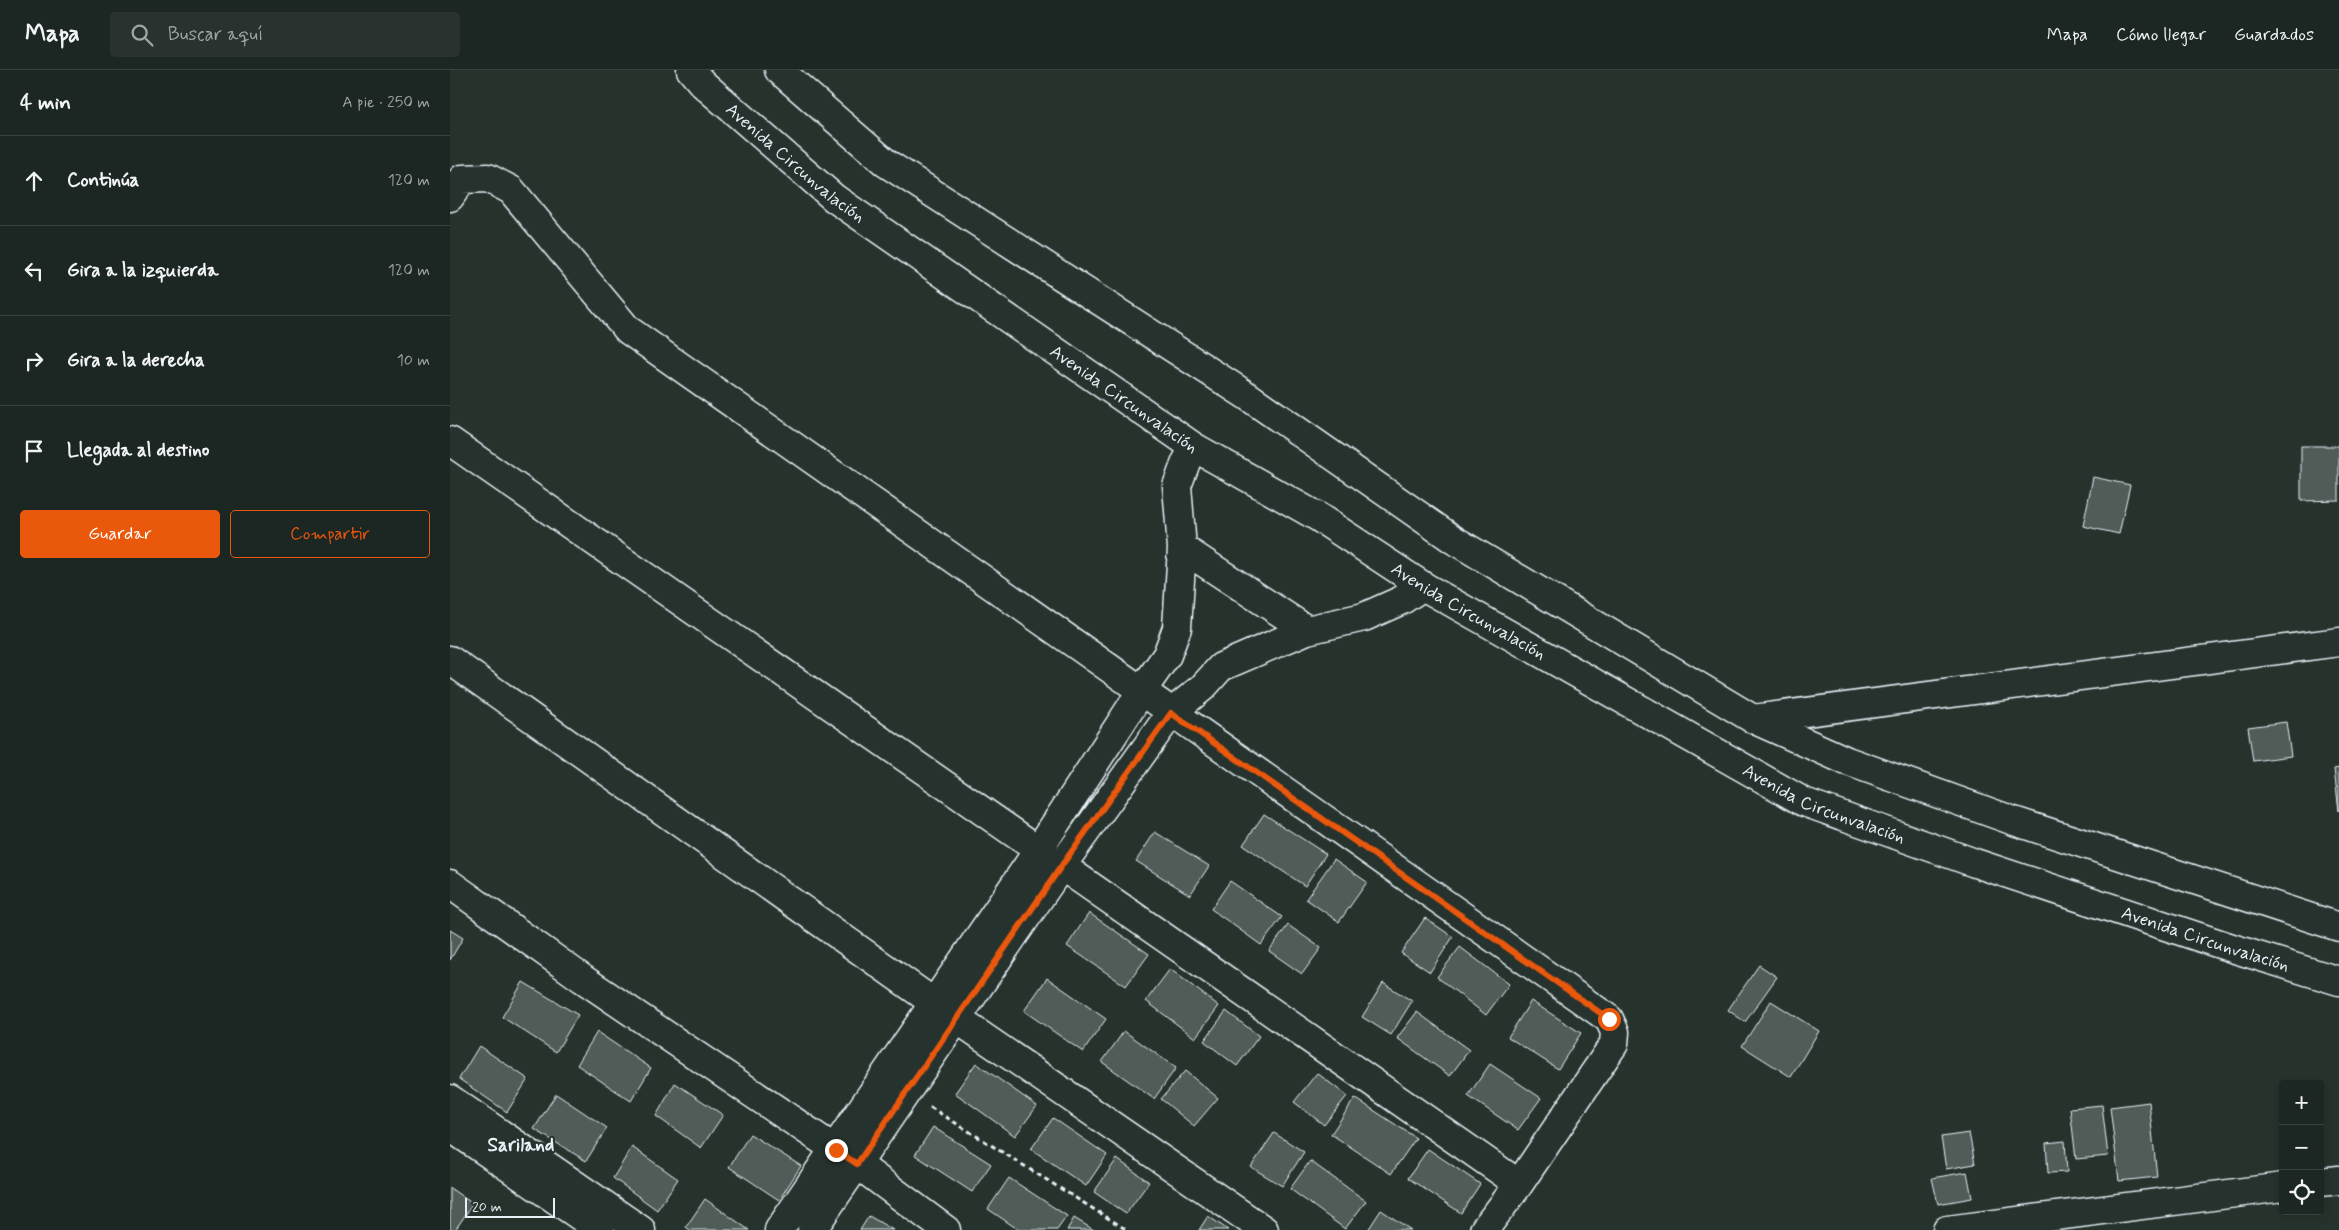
<!DOCTYPE html>
<html lang="es">
<head>
<meta charset="utf-8">
<style>
  :root { --surface:#1c2622; --page:#29322f; --text:#f1f3f6; --muted:#a0a5a5; --line:#3a4340; --accent:#ea580c }
  body { margin:0; font-family:Mynerve,sans-serif; background:var(--page); color:var(--text) }
  .controls { position:absolute; right:15px; bottom:15px; display:grid; overflow:hidden; border-radius:5px; box-shadow:0 2px 8px #0003 }
  .controls button { width:45px; height:45px; display:grid; place-items:center; padding:0; border:0; border-bottom:1px solid var(--line); background:var(--surface); color:var(--text); font:25px sans-serif }
  .scale { position:absolute; left:15px; bottom:12px; width:90px; box-sizing:border-box; padding-left:5px; border:2px solid #e8f1f8; border-top:0; font-size:14px; line-height:18px; white-space:nowrap; color:#e8f1f8; -webkit-text-stroke:4px #26332d; paint-order:stroke }
  .stop { position:absolute; width:15px; height:15px; margin:-11px; border:4px solid #ea580c; border-radius:50%; background:#fff }
  .stop.end { background:#ea580c; border-color:#fff; box-shadow:0 1px 5px #0008 }
  .list { margin:0; padding:0; list-style:none }
  h2 { display:flex; justify-content:space-between; align-items:center; height:65px; margin:0; padding:0 20px; font-size:21px }
  h2 small { font-size:16px; font-weight:400; color:var(--muted) }
  .list li { display:grid; grid-template-columns:32px 1fr auto; gap:15px; align-items:center; box-sizing:border-box; height:90px; padding:0 20px; border-top:1px solid var(--line) }
  .list b { display:block; font-size:19px; white-space:nowrap }
  .list em { font-size:16px; font-style:normal; color:var(--muted) }
  .actions { display:flex; gap:10px; padding:15px 20px }
  .actions a { flex:1; padding:11px 0; border:1px solid var(--accent); border-radius:5px; text-align:center; font-size:18px; color:var(--accent) }
  .actions .main { background:var(--accent); color:#fff }
  .icon { flex:none; width:28px; height:28px; fill:none; stroke:currentColor; stroke-width:2; stroke-linecap:round; stroke-linejoin:round }
  .map { position:relative; flex:none; width:1889px; height:1160px; overflow:hidden }
  header { display:flex; align-items:center; gap:30px; box-sizing:border-box; height:70px; padding:0 25px; background:var(--surface); border-bottom:1px solid var(--line) }
  header strong { font-size:24px }
  nav { display:flex; gap:28px; margin-inline-start:auto; font-size:18px }
  .search { width:350px; height:45px; background:var(--page); display:flex; align-items:center; gap:12px; box-sizing:border-box; padding:0 18px; border-radius:5px; color:var(--muted); font-size:19px }
  main { display:flex }
  aside { flex:1; background:var(--surface) }
  .map>svg:first-child { display:block }
  .building { fill:#505c59; stroke:#e8f1f8 }
  .lines { fill:none; stroke-linecap:round; stroke-linejoin:round }
  .street-casing { stroke:#e8f1f8; stroke-width:31 }
  .highway-casing { stroke:#e8f1f8; stroke-width:31 }
  .path { stroke:#e8f1f8; stroke-width:3; stroke-dasharray:5 4; stroke-linecap:butt }
  .street { stroke:#26332d; stroke-width:28 }
  .highway { stroke:#26332d; stroke-width:28 }
  .route { stroke:#ea580c; stroke-width:6 }
  .labels { text-anchor:middle; stroke-width:4; stroke-linejoin:round; paint-order:stroke }
  .street-label { font-size:18px; fill:#e8f1f8; stroke:#26332d }
  .neighbourhood-label { font-size:19px; font-weight:bold; fill:#e8f1f8; stroke:#26332d }
</style>
</head>
<body>
<header>
<strong>Mapa</strong>
<div class="search"><svg class="icon" aria-label="search" viewBox="0 0 24 24"><circle cx="10" cy="10" r="6"/><path d="M15 15l6 6"/></svg>Buscar aquí</div>
<nav><a>Mapa</a><a>Cómo llegar</a><a>Guardados</a></nav>
</header>
<main>
<aside>
<h2>4 min<small>A pie · 250 m</small></h2>
<ul class="list">
<li><svg class="icon" aria-label="ahead" viewBox="0 0 24 24"><path d="M12 20V5M6 11l6-6 6 6"/></svg><div><b>Continúa</b></div><em>120 m</em></li>
<li><svg class="icon" aria-label="left" viewBox="0 0 24 24"><path d="M17 20v-9H6M10 6l-5 5 5 5"/></svg><div><b>Gira a la izquierda</b></div><em>120 m</em></li>
<li><svg class="icon" aria-label="right" viewBox="0 0 24 24"><path d="M7 20v-9h11M14 6l5 5-5 5"/></svg><div><b>Gira a la derecha</b></div><em>10 m</em></li>
<li><svg class="icon" aria-label="arrive" viewBox="0 0 24 24"><path d="M6 21V4h12l-3 4 3 4H6"/></svg><div><b>Llegada al destino</b></div></li>
</ul>
<div class="actions"><a class="main">Guardar</a><a>Compartir</a></div>
</aside>
<div class="map">
<svg width="1889" height="1160" viewBox="0 0 1889 1160">
  <rect width="100%" height="100%" fill="#26332d"/>
  <filter id="ink" filterUnits="userSpaceOnUse"><feTurbulence type="fractalNoise" baseFrequency=".02" numOctaves="2"/><feDisplacementMap in="SourceGraphic" scale="10" xChannelSelector="R" yChannelSelector="G"/><feConvolveMatrix kernelMatrix="1 2 1 2 8 2 1 2 1" color-interpolation-filters="sRGB"/></filter>
  <g filter="url(#ink)">
    <path class="building" d="M 1851,376 L 1889,376 L 1889,430 L 1851,431 Z
      M 1643,407 L 1680,415 L 1669,464 L 1633,456 Z
      M 1836,652 L 1841,686 L 1803,691 L 1798,657 Z
      M 1889,698 L 1889,741 L 1884,699 Z
      M 814,744 L 876,784 L 855,816 L 793,775 Z
      M 705,762 L 759,796 L 740,825 L 686,791 Z
      M 884,789 L 917,812 L 889,852 L 856,829 Z
      M 780,811 L 832,847 L 811,875 L 761,839 Z
      M 639,843 L 699,884 L 676,916 L 617,876 Z
      M 975,848 L 1003,867 L 980,902 L 951,883 Z
      M 838,855 L 871,878 L 852,904 L 819,881 Z
      M 0,860 L 13,868 L 0,890 Z
      M 1010,877 L 1059,914 L 1036,945 L 987,907 Z
      M 1309,895 L 1327,907 L 1295,952 L 1278,940 Z
      M 720,899 L 769,936 L 745,968 L 696,931 Z
      M 597,908 L 656,949 L 633,982 L 574,941 Z
      M 73,912 L 128,945 L 106,982 L 52,947 Z
      M 933,913 L 962,931 L 941,965 L 912,947 Z
      M 1081,931 L 1131,963 L 1108,999 L 1058,967 Z
      M 1321,931 L 1369,961 L 1341,1007 L 1292,976 Z
      M 776,941 L 809,966 L 787,996 L 754,971 Z
      M 967,942 L 1019,980 L 1000,1006 L 947,968 Z
      M 674,961 L 726,998 L 704,1029 L 652,992 Z
      M 147,962 L 201,998 L 181,1031 L 127,995 Z
      M 29,976 L 78,1009 L 57,1042 L 9,1009 Z
      M 526,993 L 587,1036 L 565,1066 L 505,1023 Z
      M 1040,994 L 1091,1028 L 1068,1060 L 1018,1026 Z
      M 735,1001 L 768,1028 L 744,1056 L 711,1029 Z
      M 867,1003 L 897,1026 L 874,1055 L 844,1032 Z
      M 225,1013 L 273,1045 L 251,1078 L 206,1046 Z
      M 106,1024 L 157,1058 L 136,1091 L 84,1059 Z
      M 905,1028 L 966,1068 L 941,1104 L 881,1064 Z
      M 1699,1032 L 1707,1107 L 1669,1111 L 1660,1037 Z
      M 1652,1035 L 1658,1086 L 1626,1089 L 1620,1038 Z
      M 603,1048 L 657,1085 L 636,1116 L 581,1079 Z
      M 483,1057 L 541,1094 L 522,1122 L 465,1085 Z
      M 824,1063 L 854,1082 L 832,1116 L 801,1097 Z
      M 1519,1063 L 1525,1094 L 1496,1099 L 1491,1067 Z
      M 300,1064 L 351,1096 L 329,1130 L 279,1097 Z
      M 1615,1071 L 1617,1102 L 1598,1103 L 1596,1073 Z
      M 182,1077 L 228,1109 L 207,1140 L 163,1108 Z
      M 978,1079 L 1030,1114 L 1011,1143 L 958,1108 Z
      M 667,1089 L 699,1112 L 676,1144 L 644,1122 Z
      M 860,1091 L 916,1131 L 895,1159 L 840,1119 Z
      M 1517,1102 L 1522,1128 L 1488,1134 L 1482,1108 Z
      M 559,1108 L 617,1146 L 607,1160 L 569,1160 L 538,1139 Z
      M 0,1118 L 23,1134 L 5,1160 L 0,1160 Z
      M 255,1129 L 299,1160 L 240,1160 L 236,1157 Z
      M 931,1140 L 961,1160 L 918,1160 Z
      M 419,1146 L 443,1160 L 410,1160 Z
      M 758,1146 L 778,1160 L 749,1160 Z
      M 624,1148 L 644,1160 L 617,1160 Z"/>
    <g class="lines">
      <g class="street-casing">
        <path id="street" d="M 0,127 L 12,109 L 38,108 L 61,120 L 178,260 L 1159,949 L 1165,962 L 1164,974 L 1069,1114 L 1034,1160
          M 0,371 L 1069,1114
          M 732,478 L 857,560
          M 0,590 L 507,949 L 814,1160
          M 1303,649 L 1889,572
          M 0,814 L 133,909 L 407,1094 L 496,1160
          M 0,1029 L 191,1160
          M 0,1057 L 150,1160
          M 1870,1112 L 1889,1110
          M 329,1160 L 589,779 L 691,622 L 717,585 L 727,558 L 732,478 L 727,416 L 736,392 L 744,377
          M 362,1160 L 612,795 L 721,643 L 753,617 L 771,597 L 857,560 L 914,547 L 952,530 L 973,516
          M 1497,1160 L 1833,1117"/>
      </g>
      <g class="highway-casing">
        <g id="highway">
          <path id="s1" d="M 241,0 L 252,13 L 384,128 L 744,377 L 868,447 L 973,516 L 1354,732 L 1525,793 L 1785,879 L 1889,911"/>
          <path d="M 329,0 L 436,93 L 799,327 L 1004,470 L 1303,649 L 1397,691 L 1564,751 L 1889,857"/>
        </g>
      </g>
      <path class="path" d="M 480,1037 L 677,1160"/>
      <use href="#street" class="street"/>
      <use href="#highway" class="highway"/>
    </g>
  </g>
  <g class="lines" filter="url(#ink)">
    <path class="route" d="M 386,1080 L 407,1094 L 612,795 L 721,643 L 1159,949"/>
  </g>
  <g class="labels">
    <g class="street-label">
      <text dy="6" stroke="none"><textPath href="#s1" startOffset="140">Avenida Circunvalación</textPath></text>
      <text dy="6" stroke="none"><textPath href="#s1" startOffset="545">Avenida Circunvalación</textPath></text>
      <text dy="6" stroke="none"><textPath href="#s1" startOffset="950">Avenida Circunvalación</textPath></text>
      <text dy="6" stroke="none"><textPath href="#s1" startOffset="1355">Avenida Circunvalación</textPath></text>
      <text dy="6" stroke="none"><textPath href="#s1" startOffset="1760">Avenida Circunvalación</textPath></text>
    </g>
    <g class="neighbourhood-label">
      <text x="71" y="1081">Sariland</text>
    </g>
  </g>
</svg>
<div class="controls">
<button>+</button>
<button>−</button>
<button><svg class="icon" aria-label="locate" viewBox="0 0 24 24"><circle cx="12" cy="12" r="6"/><path d="M12 2v4M12 18v4M2 12h4M18 12h4"/></svg></button>
</div>
<div class="scale">20 m</div>
<div class="stop" style="left:1159px;top:949px"></div>
<div class="stop end" style="left:386px;top:1080px"></div>
</div>
</main>
</body>
</html>
